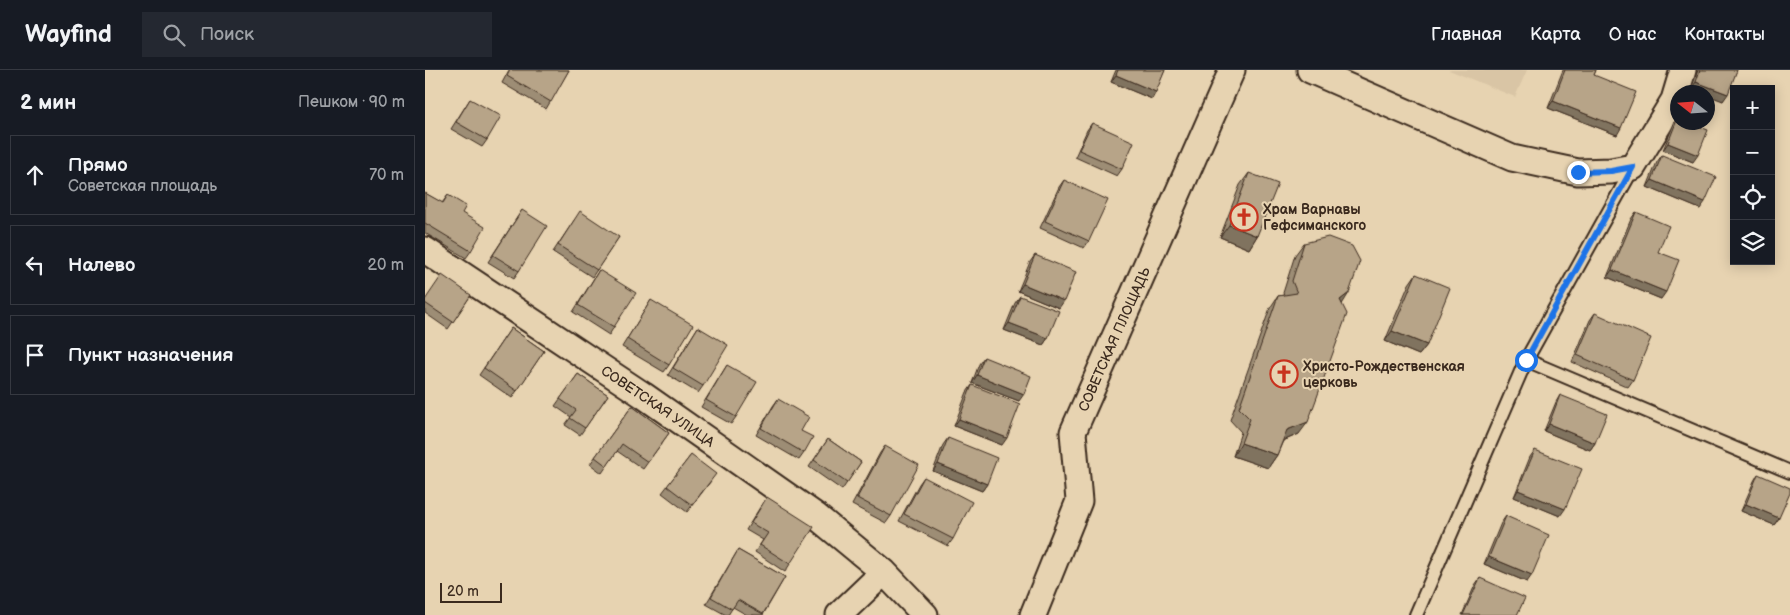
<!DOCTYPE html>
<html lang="ru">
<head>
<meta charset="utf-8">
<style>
  :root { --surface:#171b24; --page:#242831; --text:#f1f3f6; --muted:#9ea1a6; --line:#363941 }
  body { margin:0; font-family:"Balsamiq Sans",sans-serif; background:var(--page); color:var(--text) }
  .controls { position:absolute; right:15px; top:15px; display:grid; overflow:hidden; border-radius:0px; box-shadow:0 2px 12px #0003 }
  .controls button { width:45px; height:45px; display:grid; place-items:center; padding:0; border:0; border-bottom:1px solid var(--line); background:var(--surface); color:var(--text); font:25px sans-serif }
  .compass { position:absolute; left:1245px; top:15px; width:45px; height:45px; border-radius:50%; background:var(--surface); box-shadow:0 2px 12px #0003; rotate:287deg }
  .scale { position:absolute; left:15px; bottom:12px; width:62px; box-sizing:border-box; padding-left:5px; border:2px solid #3b2a1e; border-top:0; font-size:14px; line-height:18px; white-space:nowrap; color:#3b2a1e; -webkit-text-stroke:4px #e7d3b1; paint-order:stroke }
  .stop { position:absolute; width:15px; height:15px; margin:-11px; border:4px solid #1a73e8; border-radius:50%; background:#fff }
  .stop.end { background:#1a73e8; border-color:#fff; box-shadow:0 1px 5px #0008 }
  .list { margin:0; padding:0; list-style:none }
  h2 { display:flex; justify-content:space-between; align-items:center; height:65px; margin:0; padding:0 20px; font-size:21px }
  h2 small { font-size:16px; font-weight:400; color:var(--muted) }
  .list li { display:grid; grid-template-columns:32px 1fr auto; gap:15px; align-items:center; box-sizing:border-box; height:80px; margin:0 10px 10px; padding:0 10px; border:1px solid var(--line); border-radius:0px }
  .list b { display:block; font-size:19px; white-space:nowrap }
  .list p { margin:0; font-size:16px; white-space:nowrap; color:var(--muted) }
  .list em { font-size:16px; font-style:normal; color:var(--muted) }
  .icon { flex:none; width:28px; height:28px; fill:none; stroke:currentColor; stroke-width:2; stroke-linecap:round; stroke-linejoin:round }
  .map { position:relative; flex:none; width:1365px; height:545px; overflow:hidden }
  header { display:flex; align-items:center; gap:30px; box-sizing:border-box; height:70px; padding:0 25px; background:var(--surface); border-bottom:1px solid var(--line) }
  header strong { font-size:24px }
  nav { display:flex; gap:28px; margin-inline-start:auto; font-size:18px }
  .search { width:350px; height:45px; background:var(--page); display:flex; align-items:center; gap:12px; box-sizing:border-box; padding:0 18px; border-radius:0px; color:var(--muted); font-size:19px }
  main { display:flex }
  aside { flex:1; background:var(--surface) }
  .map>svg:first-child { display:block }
  .built { fill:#d9c5a5 }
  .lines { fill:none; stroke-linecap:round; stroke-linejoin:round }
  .service-casing { stroke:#3b2a1e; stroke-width:16 }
  .minor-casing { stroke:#3b2a1e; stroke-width:29 }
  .service { stroke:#e7d3b1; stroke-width:12 }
  .minor { stroke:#e7d3b1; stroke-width:25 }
  .wall { fill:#9d8d75; stroke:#3b2a1e }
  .shaded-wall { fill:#80735f; stroke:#3b2a1e }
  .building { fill:#b7a488; stroke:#3b2a1e }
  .route { stroke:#1a73e8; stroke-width:6 }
  .labels { text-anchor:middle; stroke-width:4; stroke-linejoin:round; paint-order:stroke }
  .poi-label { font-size:14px; font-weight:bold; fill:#3b2a1e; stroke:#e7d3b1; text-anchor:start }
  .street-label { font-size:14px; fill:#3b2a1e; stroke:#e7d3b1 }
</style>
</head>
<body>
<header>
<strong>Wayfind</strong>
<div class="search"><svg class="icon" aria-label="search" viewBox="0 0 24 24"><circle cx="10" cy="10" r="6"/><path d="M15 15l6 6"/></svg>Поиск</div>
<nav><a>Главная</a><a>Карта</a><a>О нас</a><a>Контакты</a></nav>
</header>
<main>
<aside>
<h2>2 мин<small>Пешком · 90 m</small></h2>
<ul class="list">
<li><svg class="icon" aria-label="ahead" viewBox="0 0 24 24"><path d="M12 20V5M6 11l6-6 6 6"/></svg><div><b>Прямо</b><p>Советская площадь</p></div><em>70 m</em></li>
<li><svg class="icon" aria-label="left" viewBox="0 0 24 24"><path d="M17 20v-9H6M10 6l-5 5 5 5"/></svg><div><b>Налево</b></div><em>20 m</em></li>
<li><svg class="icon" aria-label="arrive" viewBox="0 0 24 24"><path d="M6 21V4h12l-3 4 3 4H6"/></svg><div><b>Пункт назначения</b></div></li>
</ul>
</aside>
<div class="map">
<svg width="1365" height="545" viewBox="0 0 1365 545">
  <rect width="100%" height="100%" fill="#e7d3b1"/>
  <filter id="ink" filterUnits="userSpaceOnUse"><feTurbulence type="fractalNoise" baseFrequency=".02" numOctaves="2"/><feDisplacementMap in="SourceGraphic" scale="10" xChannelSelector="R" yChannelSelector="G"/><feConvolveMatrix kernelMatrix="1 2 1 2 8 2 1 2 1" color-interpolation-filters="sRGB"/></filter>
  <g filter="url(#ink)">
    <path class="built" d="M 1024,0 L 1102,0 L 1090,27 Z"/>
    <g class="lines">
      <g class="service-casing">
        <path id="service" d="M 1101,290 L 1365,402
          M 991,545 L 1101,290 L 1208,98"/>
      </g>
      <g class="minor-casing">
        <path id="minor" d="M 885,0 L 1087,88 L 1153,102 L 1186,101 L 1208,97 L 1249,30 L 1258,0
          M 0,180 L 218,325 L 391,446 L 459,502 L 500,545
          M 414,545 L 459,502
          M 608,545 L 654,431 L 648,362 L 807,0"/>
      </g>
      <use href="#service" class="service"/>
      <use href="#minor" class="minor"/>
    </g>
    <path class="wall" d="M 84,0 L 144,0 L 121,39 L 77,13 Z
      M 691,0 L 740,0 L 727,29 L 686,12 Z
      M 1138,0 L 1171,0 L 1169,5 L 1192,65 L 1123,38 Z
      M 1273,0 L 1312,0 L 1298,31 L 1282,22 L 1275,22 L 1266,19 Z
      M 45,29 L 62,70 L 57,77 L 26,59 Z
      M 1252,46 L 1252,52 L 1268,92 L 1238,80 Z
      M 667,53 L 697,99 L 692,106 L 650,87 L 662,60 Z
      M 1237,85 L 1275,139 L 1222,117 L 1232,92 Z
      M 824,103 L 832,166 L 824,179 L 795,167 L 815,115 Z
      M 639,110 L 664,171 L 659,178 L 615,158 L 634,117 Z
      M 0,123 L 17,133 L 23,125 L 46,181 L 41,188 L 0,163 Z
      M 97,140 L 94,201 L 89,208 L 63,192 Z
      M 1211,142 L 1233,182 L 1236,229 L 1182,207 L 1206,149 Z
      M 150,149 L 194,167 L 167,207 L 128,182 Z
      M 879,173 L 917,234 L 874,364 L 858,371 L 852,385 L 843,398 L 808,386 L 816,362 L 805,350 L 845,238 L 853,226 L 859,225 L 858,223 L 870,185 Z
      M 610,185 L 634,238 L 593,221 L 605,192 Z
      M 174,200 L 189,257 L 184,265 L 148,242 Z
      M 991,204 L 1002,275 L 994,285 L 960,271 L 984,214 Z
      M 46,225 L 23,259 L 0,243 L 0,229 Z
      M 595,226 L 623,268 L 618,275 L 579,260 L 590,233 Z
      M 226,230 L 244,295 L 239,302 L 197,277 Z
      M 1170,243 L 1208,310 L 1203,317 L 1147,292 L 1165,250 Z
      M 273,257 L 278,316 L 273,323 L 243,305 Z
      M 86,258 L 119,281 L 87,328 L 54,305 Z
      M 559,287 L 594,331 L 547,313 L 554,294 Z
      M 302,295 L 311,347 L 306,354 L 276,337 Z
      M 153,304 L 183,325 L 155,365 L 140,355 L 146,347 L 130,336 Z
      M 547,315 L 577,375 L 529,356 L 542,322 Z
      M 1135,325 L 1170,373 L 1165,380 L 1119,361 L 1131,332 Z
      M 353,329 L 376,361 L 379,383 L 374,390 L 331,365 L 348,336 Z
      M 207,336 L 244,363 L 218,399 L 192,381 L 177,403 L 165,394 Z
      M 523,368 L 562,414 L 557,421 L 508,401 L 518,375 Z
      M 403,369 L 436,392 L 417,420 L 384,397 Z
      M 460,376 L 466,446 L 461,453 L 427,435 L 455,383 Z
      M 1110,380 L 1135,446 L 1089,427 L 1105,387 Z
      M 266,385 L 286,411 L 262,442 L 237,423 Z
      M 1333,404 L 1354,448 L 1349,455 L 1316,441 L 1329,411 Z
      M 499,407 L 528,469 L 523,476 L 474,451 L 494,414 Z
      M 337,434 L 365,494 L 360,502 L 330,482 L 338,470 L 321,460 Z
      M 1081,446 L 1102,512 L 1059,494 L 1076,453 Z
      M 313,480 L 360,507 L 338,545 L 322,545 L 308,537 L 303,545 L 301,545 L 281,534 Z
      M 1055,508 L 1092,545 L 1037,545 L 1050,515 Z"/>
    <path class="shaded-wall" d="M 691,5 L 731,22 L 727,29 L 686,12 Z
      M 1271,12 L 1303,24 L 1298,31 L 1282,25 L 1282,22 L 1275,22 L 1266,19 Z
      M 1128,31 L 1196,58 L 1192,65 L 1123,38 Z
      M 1243,73 L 1273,85 L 1268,92 L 1238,80 Z
      M 1227,110 L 1280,132 L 1275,139 L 1222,117 Z
      M 804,155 L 832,166 L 824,179 L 795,167 Z
      M 1187,200 L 1241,222 L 1236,229 L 1182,207 Z
      M 598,214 L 639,231 L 634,238 L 593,221 Z
      M 924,223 L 916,236 L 915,230 Z
      M 584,253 L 623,268 L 618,275 L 579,260 Z
      M 967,261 L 1002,275 L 994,285 L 960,271 Z
      M 552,305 L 599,324 L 594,331 L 547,313 Z
      M 534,349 L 582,368 L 577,375 L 529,356 Z
      M 883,352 L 874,364 L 853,373 L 862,360 Z
      M 1124,354 L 1170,373 L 1165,380 L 1119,361 Z
      M 816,373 L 852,385 L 843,398 L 808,386 Z
      M 513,394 L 562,414 L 557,421 L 508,401 Z
      M 1093,420 L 1140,439 L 1135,446 L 1089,427 Z
      M 1321,434 L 1354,448 L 1349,455 L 1316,441 Z
      M 1064,487 L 1107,505 L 1102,512 L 1059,494 Z"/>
    <path class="building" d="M 85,0 L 144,0 L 126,32 L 82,6 Z
      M 693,0 L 740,0 L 731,22 L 691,5 Z
      M 1140,0 L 1171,0 L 1169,5 L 1211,22 L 1196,58 L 1128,31 Z
      M 1275,0 L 1312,0 L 1303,24 L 1271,12 Z
      M 45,29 L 76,46 L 62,70 L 31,52 Z
      M 1252,50 L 1252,52 L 1276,52 L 1275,57 L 1283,60 L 1273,85 L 1243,73 Z
      M 667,53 L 709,72 L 697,99 L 654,80 Z
      M 1237,85 L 1291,107 L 1280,132 L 1227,110 Z
      M 824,103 L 853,114 L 832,166 L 804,155 Z
      M 639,110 L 683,130 L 664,171 L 620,151 Z
      M 0,123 L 18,133 L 23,125 L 41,136 L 37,143 L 60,157 L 46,181 L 0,153 Z
      M 97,140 L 122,156 L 94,201 L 68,185 Z
      M 155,141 L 194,167 L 172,200 L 133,175 Z
      M 1211,142 L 1244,156 L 1233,182 L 1254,190 L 1241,222 L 1187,200 Z
      M 903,167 L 927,176 L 935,191 L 924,223 L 915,230 L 922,244 L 883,352 L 862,360 L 852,385 L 816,373 L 825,349 L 814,338 L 853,226 L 872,223 L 867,211 L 879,173 Z
      M 610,185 L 651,202 L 639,231 L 598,214 Z
      M 174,200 L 211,223 L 189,257 L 153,235 Z
      M 991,204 L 1025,218 L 1002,275 L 967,261 Z
      M 17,205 L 46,225 L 28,252 L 0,233 L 0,230 Z
      M 595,226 L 634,241 L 623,268 L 584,253 Z
      M 226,230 L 268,255 L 244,295 L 202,269 Z
      M 1170,243 L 1226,268 L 1208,310 L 1152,285 Z
      M 273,257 L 303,275 L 278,316 L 248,298 Z
      M 86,258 L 119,281 L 92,321 L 59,298 Z
      M 559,287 L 606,306 L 599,324 L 552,305 Z
      M 302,295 L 332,312 L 311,347 L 281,330 Z
      M 153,304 L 183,325 L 160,358 L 145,348 L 151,340 L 135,329 Z
      M 547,315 L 595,334 L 582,368 L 534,349 Z
      M 1135,325 L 1182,344 L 1170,373 L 1124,354 Z
      M 353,329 L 384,347 L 376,361 L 388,367 L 379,383 L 336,358 Z
      M 207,336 L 244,363 L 223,392 L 197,374 L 182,396 L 170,387 Z
      M 523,368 L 572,388 L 562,414 L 513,394 Z
      M 403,369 L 436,392 L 422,413 L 389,390 Z
      M 460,376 L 494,395 L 466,446 L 432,428 Z
      M 1110,380 L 1157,399 L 1140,439 L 1093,420 Z
      M 266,385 L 291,404 L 267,435 L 242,416 Z
      M 1333,404 L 1365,418 L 1365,423 L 1354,448 L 1321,434 Z
      M 499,407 L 547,432 L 528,469 L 479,444 Z
      M 342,427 L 389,457 L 365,494 L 335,475 L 343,463 L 326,453 Z
      M 1081,446 L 1124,465 L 1107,505 L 1064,487 Z
      M 313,480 L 360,507 L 338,544 L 313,530 L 307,539 L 286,527 Z
      M 1055,508 L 1100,528 L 1092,545 L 1038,545 Z"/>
  </g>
  <g class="lines" filter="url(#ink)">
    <path class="route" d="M 1101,290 L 1208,97 L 1186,101 L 1153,102"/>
  </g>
  <defs>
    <g id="church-ring" transform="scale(1.4375)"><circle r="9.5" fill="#e7d3b1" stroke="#c8321e" stroke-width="1.5"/><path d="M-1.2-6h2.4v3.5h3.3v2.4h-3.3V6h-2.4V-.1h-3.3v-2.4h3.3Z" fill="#c8321e"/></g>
  </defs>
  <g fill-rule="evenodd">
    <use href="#church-ring" x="819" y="147"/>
    <use href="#church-ring" x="859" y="304"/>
  </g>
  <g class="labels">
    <g class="poi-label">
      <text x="838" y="144">Храм Варнавы<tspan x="838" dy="16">Гефсиманского</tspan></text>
      <text x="878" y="301">Христо-Рождественская<tspan x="878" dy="16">церковь</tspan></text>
    </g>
    <g class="street-label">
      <text transform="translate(689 269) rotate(-66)" y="5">СОВЕТСКАЯ ПЛОЩАДЬ</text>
      <text transform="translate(233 336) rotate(34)" y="5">СОВЕТСКАЯ УЛИЦА</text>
    </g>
  </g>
</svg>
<div class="controls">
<button>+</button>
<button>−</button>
<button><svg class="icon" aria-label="locate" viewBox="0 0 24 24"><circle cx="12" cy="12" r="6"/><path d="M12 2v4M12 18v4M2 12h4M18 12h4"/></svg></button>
<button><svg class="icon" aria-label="layers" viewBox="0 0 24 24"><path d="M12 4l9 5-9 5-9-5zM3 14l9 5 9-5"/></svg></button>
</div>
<svg class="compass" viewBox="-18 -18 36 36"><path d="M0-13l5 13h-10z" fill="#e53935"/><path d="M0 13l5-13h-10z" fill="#9ea1a6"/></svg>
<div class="scale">20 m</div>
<div class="stop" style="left:1101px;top:290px"></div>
<div class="stop end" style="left:1153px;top:102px"></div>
</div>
</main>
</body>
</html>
